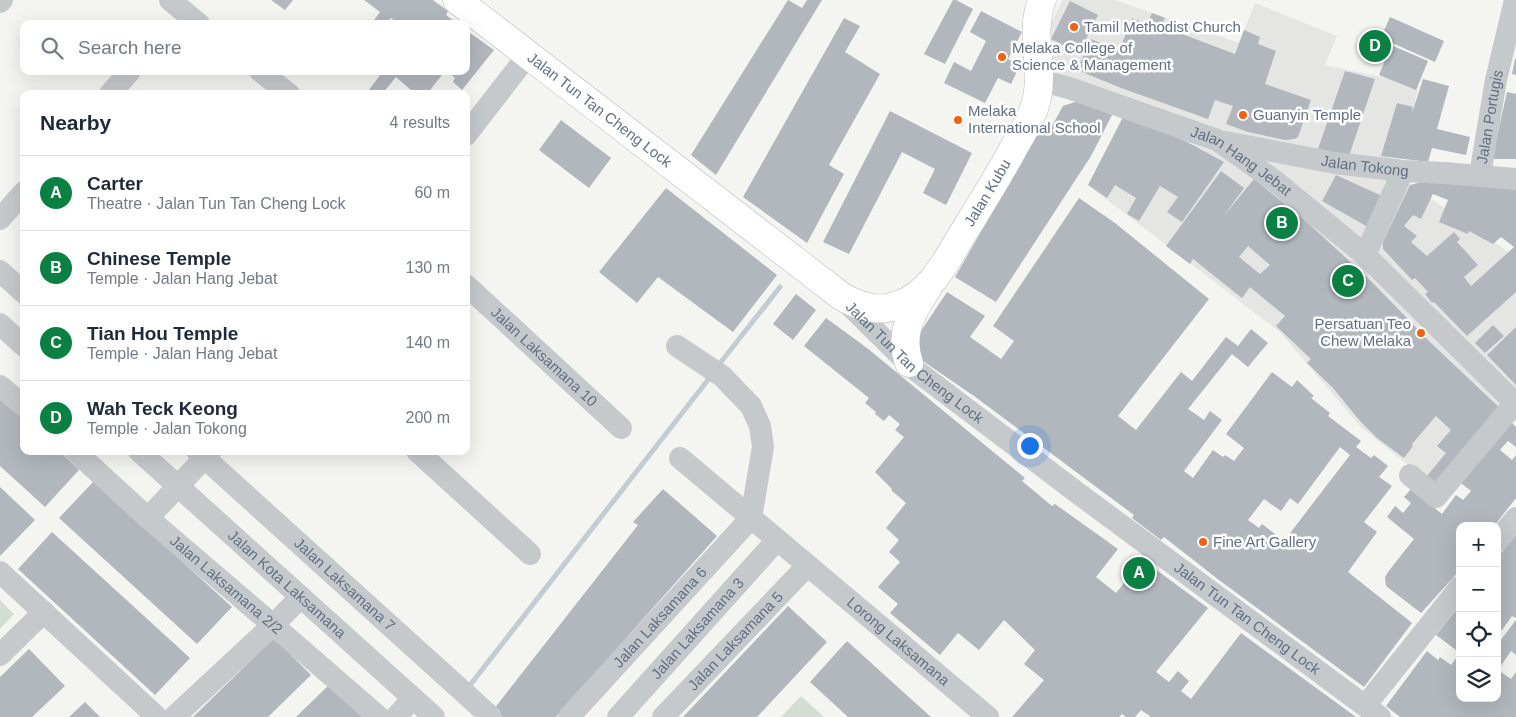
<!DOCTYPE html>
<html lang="en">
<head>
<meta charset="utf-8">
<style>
  :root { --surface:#fff; --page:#f6f6f7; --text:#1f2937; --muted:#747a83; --line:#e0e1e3; --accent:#0b8043 }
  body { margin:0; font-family:Helvetica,sans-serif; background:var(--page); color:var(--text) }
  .controls { position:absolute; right:15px; bottom:15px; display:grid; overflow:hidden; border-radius:10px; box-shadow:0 5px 20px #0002 }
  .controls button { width:45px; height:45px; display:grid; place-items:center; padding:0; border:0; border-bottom:1px solid var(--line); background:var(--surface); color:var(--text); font:25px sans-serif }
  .you { position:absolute; left:1029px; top:445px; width:18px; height:18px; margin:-12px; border:4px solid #fff; border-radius:50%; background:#1a73e8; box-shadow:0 0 0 8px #1a73e833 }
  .badge { display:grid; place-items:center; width:32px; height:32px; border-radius:50%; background:var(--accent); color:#fff; font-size:16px; font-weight:700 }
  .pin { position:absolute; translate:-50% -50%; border:2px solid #fff; box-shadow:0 1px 5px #0006 }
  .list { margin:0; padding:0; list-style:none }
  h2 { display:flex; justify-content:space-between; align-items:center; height:65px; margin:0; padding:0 20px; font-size:21px }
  h2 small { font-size:16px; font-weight:400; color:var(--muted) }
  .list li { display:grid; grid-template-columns:32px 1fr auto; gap:15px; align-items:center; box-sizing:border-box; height:75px; padding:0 20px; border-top:1px solid var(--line) }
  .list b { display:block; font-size:19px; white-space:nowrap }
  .list p { margin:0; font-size:16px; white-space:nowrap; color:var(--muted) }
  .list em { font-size:16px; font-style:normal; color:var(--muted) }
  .icon { flex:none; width:28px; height:28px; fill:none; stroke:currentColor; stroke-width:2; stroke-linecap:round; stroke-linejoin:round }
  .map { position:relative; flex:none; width:1516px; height:717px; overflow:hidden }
  .search { position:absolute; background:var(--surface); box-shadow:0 5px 20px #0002; left:20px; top:20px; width:450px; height:55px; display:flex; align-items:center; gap:12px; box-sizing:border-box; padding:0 18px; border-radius:10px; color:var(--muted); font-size:19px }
  .panel { position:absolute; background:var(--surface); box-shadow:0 5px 20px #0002; left:20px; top:90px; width:450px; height:365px; border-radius:10px }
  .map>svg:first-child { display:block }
  .built { fill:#e5e6e4 }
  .green { fill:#d4ddd1 }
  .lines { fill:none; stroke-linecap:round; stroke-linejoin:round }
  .stream { stroke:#c3ccd2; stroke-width:5 }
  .building { fill:#b1b7bd; fill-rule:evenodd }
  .major-casing { stroke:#b8bbbf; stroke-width:29 }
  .minor { stroke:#c6c9cc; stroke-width:22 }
  .major { stroke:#fff; stroke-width:28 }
  .poi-dot { fill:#f36212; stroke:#fff; stroke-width:2 }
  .labels { text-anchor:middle; stroke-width:5; stroke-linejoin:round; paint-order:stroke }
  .poi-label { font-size:15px; fill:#617084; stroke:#fff; text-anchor:start }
  .street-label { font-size:15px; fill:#617084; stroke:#fff }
</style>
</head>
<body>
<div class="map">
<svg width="1516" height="717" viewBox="0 0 1516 717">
  <rect width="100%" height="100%" fill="#f4f5f0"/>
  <path class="built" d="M 1062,0 L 1115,0 L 1239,43 L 1255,3 L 1337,36 L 1325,65 L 1419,85 L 1400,161 L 1408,183 L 1516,257 L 1516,422 L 1505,412 L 1438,489 L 1361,427 L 1280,332 L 1093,189 L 1134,115 L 1055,91 L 1044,39 Z"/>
  <path class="green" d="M 0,600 L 14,614 L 0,629 Z
    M 801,696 L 824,717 L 781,717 Z"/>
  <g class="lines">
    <path class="stream" d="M 717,367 L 780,287
      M 467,689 L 711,376"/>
  </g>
  <path class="building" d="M 271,0 L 293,0 L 285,10 Z
    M 364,0 L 433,0 L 448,11 L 446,15 L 458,24 L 399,24 L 391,18 L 387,24 L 371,24 L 380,12 Z
    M 788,0 L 802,8 L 807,0 L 822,0 L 716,175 L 691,155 Z
    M 953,0 L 956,0 L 973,9 L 945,64 L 924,54 Z
    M 1070,1 L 1098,15 L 1079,53 L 1051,39 Z
    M 981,11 L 1022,32 L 1008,59 L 1020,65 L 1011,84 L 998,78 L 985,103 L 944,83 L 954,62 L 971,71 L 986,41 L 970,32 Z
    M 1152,13 L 1165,18 L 1161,26 L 1235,54 L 1244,30 L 1260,37 L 1258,44 L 1276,51 L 1265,84 L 1311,100 L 1298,137 L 1294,139 L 1285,140 L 1248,132 L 1226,124 L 1233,106 L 1215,100 L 1208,119 L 1121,88 L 1077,70 L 1091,39 L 1119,51 L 1132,18 L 1147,24 Z
    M 1390,17 L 1444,41 L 1435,62 L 1381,38 Z
    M 844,18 L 860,26 L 845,52 L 880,74 L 829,165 L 844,174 L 807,243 L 743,197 Z
    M 466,30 L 494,50 L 462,90 L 453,82 L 455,78 L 448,71 L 466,71 Z
    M 1365,34 L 1428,61 L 1416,90 L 1379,75 L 1386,58 L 1359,47 Z
    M 1515,59 L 1516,59 L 1516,75 L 1512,74 Z
    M 383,71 L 445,71 L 427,94 L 408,94 L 411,90 L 396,77 L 382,94 L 366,94 Z
    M 1345,71 L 1375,79 L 1349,156 L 1318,149 Z
    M 1423,79 L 1449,86 L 1437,129 L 1470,137 L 1466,155 L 1432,148 L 1428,162 L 1381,156 L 1397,103 L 1413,107 L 1412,113 Z
    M 1507,92 L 1516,94 L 1516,159 L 1492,159 Z
    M 1078,101 L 1112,115 L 1091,156 L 996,302 L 955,277 L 1041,128 L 1048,133 L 1063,106 Z
    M 890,111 L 972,153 L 946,205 L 923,193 L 935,169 L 902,152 L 849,254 L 823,242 Z
    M 1123,117 L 1149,125 L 1187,142 L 1224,162 L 1182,222 L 1167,212 L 1178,197 L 1160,186 L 1139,221 L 1127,214 L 1136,198 L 1115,185 L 1107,198 L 1088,185 Z
    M 561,120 L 611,158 L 589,188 L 539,150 Z
    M 1221,171 L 1244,188 L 1223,217 L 1254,179 L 1306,221 L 1373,283 L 1431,343 L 1503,411 L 1438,487 L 1426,477 L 1446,453 L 1437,446 L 1451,430 L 1436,416 L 1412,444 L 1413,446 L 1404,458 L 1377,438 L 1360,421 L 1333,388 L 1307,363 L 1311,359 L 1276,326 L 1285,316 L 1250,287 L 1242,298 L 1193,259 L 1190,264 L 1166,246 ZM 1248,246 L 1270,265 L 1260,274 L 1239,257 Z
    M 1336,175 L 1382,196 L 1368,227 L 1322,201 Z
    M 1422,182 L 1516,187 L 1516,292 L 1467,336 L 1434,302 L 1432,303 L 1425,294 L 1428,292 L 1415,278 L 1412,280 L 1383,249 L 1383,242 L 1410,185 ZM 1433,194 L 1448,200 L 1439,222 L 1468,234 L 1469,231 L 1493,244 L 1501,237 L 1514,247 L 1471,286 L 1464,277 L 1478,265 L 1457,242 L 1460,239 L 1454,232 L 1427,256 L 1411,242 L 1417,236 L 1404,226 L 1413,215 L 1421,219 Z
    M 666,188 L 777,275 L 733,332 L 658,277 L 637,303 L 599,272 Z
    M 1079,198 L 1115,223 L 1209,299 L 1118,416 L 1136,430 L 1181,372 L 1192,381 L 1226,337 L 1238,346 L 1251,329 L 1268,343 L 1248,367 L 1232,354 L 1188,409 L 1204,420 L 1210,411 L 1222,420 L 1184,471 L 1193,478 L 1213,450 L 1223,457 L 1225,455 L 1234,461 L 1244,448 L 1226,434 L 1272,372 L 1292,387 L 1297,380 L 1314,396 L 1311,398 L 1330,413 L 1328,416 L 1361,441 L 1356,447 L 1371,458 L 1374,455 L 1388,466 L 1379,477 L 1392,486 L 1364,522 L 1377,532 L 1348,572 L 1412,623 L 1364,687 L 1219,580 L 1164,537 L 1161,540 L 1132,518 L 1134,515 L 974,396 L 920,359 L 917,337 L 947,292 L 985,316 L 970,337 L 1001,359 L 1014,341 L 993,326 ZM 1340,447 L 1350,455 L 1284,541 L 1262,524 L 1259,528 L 1248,520 L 1264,499 L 1281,511 L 1290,498 L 1298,504 Z
    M 796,294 L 816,310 L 793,340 L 773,324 Z
    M 826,318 L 867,348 L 1025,478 L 1022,481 L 1052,506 L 1055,504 L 1118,549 L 1096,577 L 1116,593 L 1143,560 L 1208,608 L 1156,672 L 1169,682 L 1178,671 L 1189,681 L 1181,691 L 1191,699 L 1241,633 L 1356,717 L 1151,717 L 1141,710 L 1135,717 L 1126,717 L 1122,714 L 1119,717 L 1012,717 L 1044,680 L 1024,664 L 1035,650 L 1004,620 L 979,650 L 958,633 L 940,655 L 890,613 L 898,604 L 878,587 L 900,562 L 889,552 L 899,540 L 886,528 L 906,503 L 891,490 L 892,489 L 875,472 L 904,437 L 895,430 L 900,424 L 889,415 L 884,421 L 875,414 L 876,412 L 865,403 L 869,398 L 804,346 Z
    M 1493,325 L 1504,336 L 1485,353 L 1475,343 Z
    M 1516,327 L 1516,385 L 1487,355 Z
    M 0,398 L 24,419 L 24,451 L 59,451 L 79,470 L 45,507 L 0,466 Z
    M 1508,419 L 1516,427 L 1516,447 L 1508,441 L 1500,450 L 1512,460 L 1516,455 L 1516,498 L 1494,526 L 1460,526 L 1460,570 L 1421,613 L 1386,586 L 1385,577 L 1388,572 L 1414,539 L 1387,517 L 1395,506 L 1403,513 L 1411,503 L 1404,497 L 1411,489 L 1442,514 L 1456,495 L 1463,500 L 1471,491 L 1457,480 Z
    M 94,481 L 232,607 L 197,644 L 59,518 Z
    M 0,487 L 35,520 L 0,556 Z
    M 663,489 L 717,536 L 556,717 L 503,717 L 494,709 L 638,525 L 633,522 Z
    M 52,532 L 190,658 L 155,695 L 18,569 Z
    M 1516,535 L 1516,618 L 1512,616 L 1502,630 L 1497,627 L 1497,558 Z
    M 1460,605 L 1460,698 L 1497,698 L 1497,645 L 1516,620 L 1516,655 L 1511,651 L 1498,670 L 1511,679 L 1516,672 L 1516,717 L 1400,717 L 1386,706 L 1427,651 L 1438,660 L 1440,657 L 1451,665 L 1460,653 L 1436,635 Z
    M 788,606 L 827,642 L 757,717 L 683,717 Z
    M 274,638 L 311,675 L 268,717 L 193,717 Z
    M 847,641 L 891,681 L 931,717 L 848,717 L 810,682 Z
    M 29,649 L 65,686 L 32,717 L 0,717 L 0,677 Z
    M 330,684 L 363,717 L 296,717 Z
    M 85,702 L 100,717 L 69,717 Z"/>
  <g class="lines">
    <g class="major-casing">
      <g id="major">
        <path id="s13" d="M 457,0 L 841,296 C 858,306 878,313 898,305 C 911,301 923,291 932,281 C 945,266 954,247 965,230 C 983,201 1001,172 1017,142 C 1025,129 1034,113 1037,98 C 1044,65 1029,35 1042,0"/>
        <path d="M 909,363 C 899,334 911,313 927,289"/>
      </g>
    </g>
    <g class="minor">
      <path d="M 170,0 L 199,24"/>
      <path d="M 0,2 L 2,0"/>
      <path d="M 260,71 L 289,94"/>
      <path id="s1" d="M 1038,80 L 1069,88 L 1217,140 L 1275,181 L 1365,255 L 1516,404"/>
      <path d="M 110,94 L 130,71"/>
      <path d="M 466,135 L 528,55"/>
      <path id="s2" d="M 1225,142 L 1335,163 L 1403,171 L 1444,173 L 1516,179"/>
      <path id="s3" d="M 1480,175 L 1496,80 L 1515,0"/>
      <path d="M 0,219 L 24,192"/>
      <path d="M 1365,255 L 1403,171"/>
      <path d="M 0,271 L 24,293"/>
      <path id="s4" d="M 466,285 L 621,428"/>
      <path id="s5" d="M 843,299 L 914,369 L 1075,491 L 1380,717"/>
      <path d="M 0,324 L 24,346"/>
      <path d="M 0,386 L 24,406"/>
      <path id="s6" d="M 75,451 L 148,518 L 273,625 L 379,717"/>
      <path id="s7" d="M 139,451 L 434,717"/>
      <path id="s8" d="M 197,451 L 491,717"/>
      <path d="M 417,451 L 530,554"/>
      <path id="s9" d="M 680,458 L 988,717"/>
      <path d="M 1410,475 L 1436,497 L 1515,403"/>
      <path d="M 148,518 L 211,451"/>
      <path d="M 1497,541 L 1516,518"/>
      <path d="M 0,572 L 157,717"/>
      <path d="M 0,655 L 44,612"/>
      <path d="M 1365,706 L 1460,587"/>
      <path d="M 174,717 L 273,625 L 301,597"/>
      <path d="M 396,717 L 413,698"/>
      <path id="s10" d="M 569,717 L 751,518 L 763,447 L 760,426 L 751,406 L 722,376 L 677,346"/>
      <path id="s11" d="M 618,717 L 777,540"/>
      <path id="s12" d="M 663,717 L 807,566"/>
    </g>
    <use href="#major" class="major"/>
  </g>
  <g class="poi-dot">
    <circle cx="1074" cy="27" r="5"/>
    <circle cx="1002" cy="57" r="5"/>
    <circle cx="1243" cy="115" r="5"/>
    <circle cx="958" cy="120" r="5"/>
    <circle cx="1421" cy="333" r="5"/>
    <circle cx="1203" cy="542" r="5"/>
  </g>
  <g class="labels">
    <g class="poi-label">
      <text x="1084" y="32">Tamil Methodist Church</text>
      <text x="1012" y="53">Melaka College of<tspan x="1012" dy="17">Science &amp; Management</tspan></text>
      <text x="968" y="116">Melaka<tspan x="968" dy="17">International School</tspan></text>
      <text x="1253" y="120">Guanyin Temple</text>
      <text x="1411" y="329" text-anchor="end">Persatuan Teo<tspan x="1411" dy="17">Chew Melaka</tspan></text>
      <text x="1213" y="547">Fine Art Gallery</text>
    </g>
    <g class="street-label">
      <text dy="5" stroke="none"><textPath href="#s13" startOffset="180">Jalan Tun Tan Cheng Lock</textPath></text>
      <text dy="5" stroke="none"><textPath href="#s3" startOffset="59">Jalan Portugis</textPath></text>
      <text dy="5" stroke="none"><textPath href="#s1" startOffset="220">Jalan Hang Jebat</textPath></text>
      <text dy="5" stroke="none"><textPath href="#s2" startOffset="142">Jalan Tokong</textPath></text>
      <text dy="5" stroke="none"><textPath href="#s13" startOffset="691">Jalan Kubu</textPath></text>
      <text dy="5" stroke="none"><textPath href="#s4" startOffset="106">Jalan Laksamana 10</textPath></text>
      <text dy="5" stroke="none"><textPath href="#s5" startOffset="96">Jalan Tun Tan Cheng Lock</textPath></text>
      <text dy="5" stroke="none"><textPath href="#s7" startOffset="199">Jalan Kota Laksamana</textPath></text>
      <text dy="5" stroke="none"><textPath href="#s8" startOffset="199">Jalan Laksamana 7</textPath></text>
      <text dy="5" stroke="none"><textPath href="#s6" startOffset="202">Jalan Laksamana 2/2</textPath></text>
      <text dy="5" stroke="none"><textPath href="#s10" startOffset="135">Jalan Laksamana 6</textPath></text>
      <text dy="5" stroke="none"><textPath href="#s5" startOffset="516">Jalan Tun Tan Cheng Lock</textPath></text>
      <text dy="5" stroke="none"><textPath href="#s11" startOffset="119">Jalan Laksamana 3</textPath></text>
      <text dy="5" stroke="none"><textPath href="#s12" startOffset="105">Jalan Laksamana 5</textPath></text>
      <text dy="5" stroke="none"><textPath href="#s9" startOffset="285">Lorong Laksamana</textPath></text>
    </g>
  </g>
</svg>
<div class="controls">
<button>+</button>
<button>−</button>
<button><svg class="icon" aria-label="locate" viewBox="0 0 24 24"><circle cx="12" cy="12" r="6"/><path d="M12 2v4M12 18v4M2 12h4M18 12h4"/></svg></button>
<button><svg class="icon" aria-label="layers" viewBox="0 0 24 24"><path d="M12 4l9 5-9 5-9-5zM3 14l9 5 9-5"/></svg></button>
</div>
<div class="you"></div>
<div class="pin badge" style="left:1139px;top:573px">A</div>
<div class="pin badge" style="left:1282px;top:223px">B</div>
<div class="pin badge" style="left:1348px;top:281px">C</div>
<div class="pin badge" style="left:1375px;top:46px">D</div>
<div class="search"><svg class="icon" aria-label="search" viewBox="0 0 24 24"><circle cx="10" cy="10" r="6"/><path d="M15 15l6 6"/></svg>Search here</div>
<section class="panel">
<h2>Nearby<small>4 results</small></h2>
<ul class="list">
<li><span class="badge">A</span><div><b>Carter</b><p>Theatre · Jalan Tun Tan Cheng Lock</p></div><em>60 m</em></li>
<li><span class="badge">B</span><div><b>Chinese Temple</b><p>Temple · Jalan Hang Jebat</p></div><em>130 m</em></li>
<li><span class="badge">C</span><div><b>Tian Hou Temple</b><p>Temple · Jalan Hang Jebat</p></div><em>140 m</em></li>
<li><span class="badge">D</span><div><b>Wah Teck Keong</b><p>Temple · Jalan Tokong</p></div><em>200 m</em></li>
</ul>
</section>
</div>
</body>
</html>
